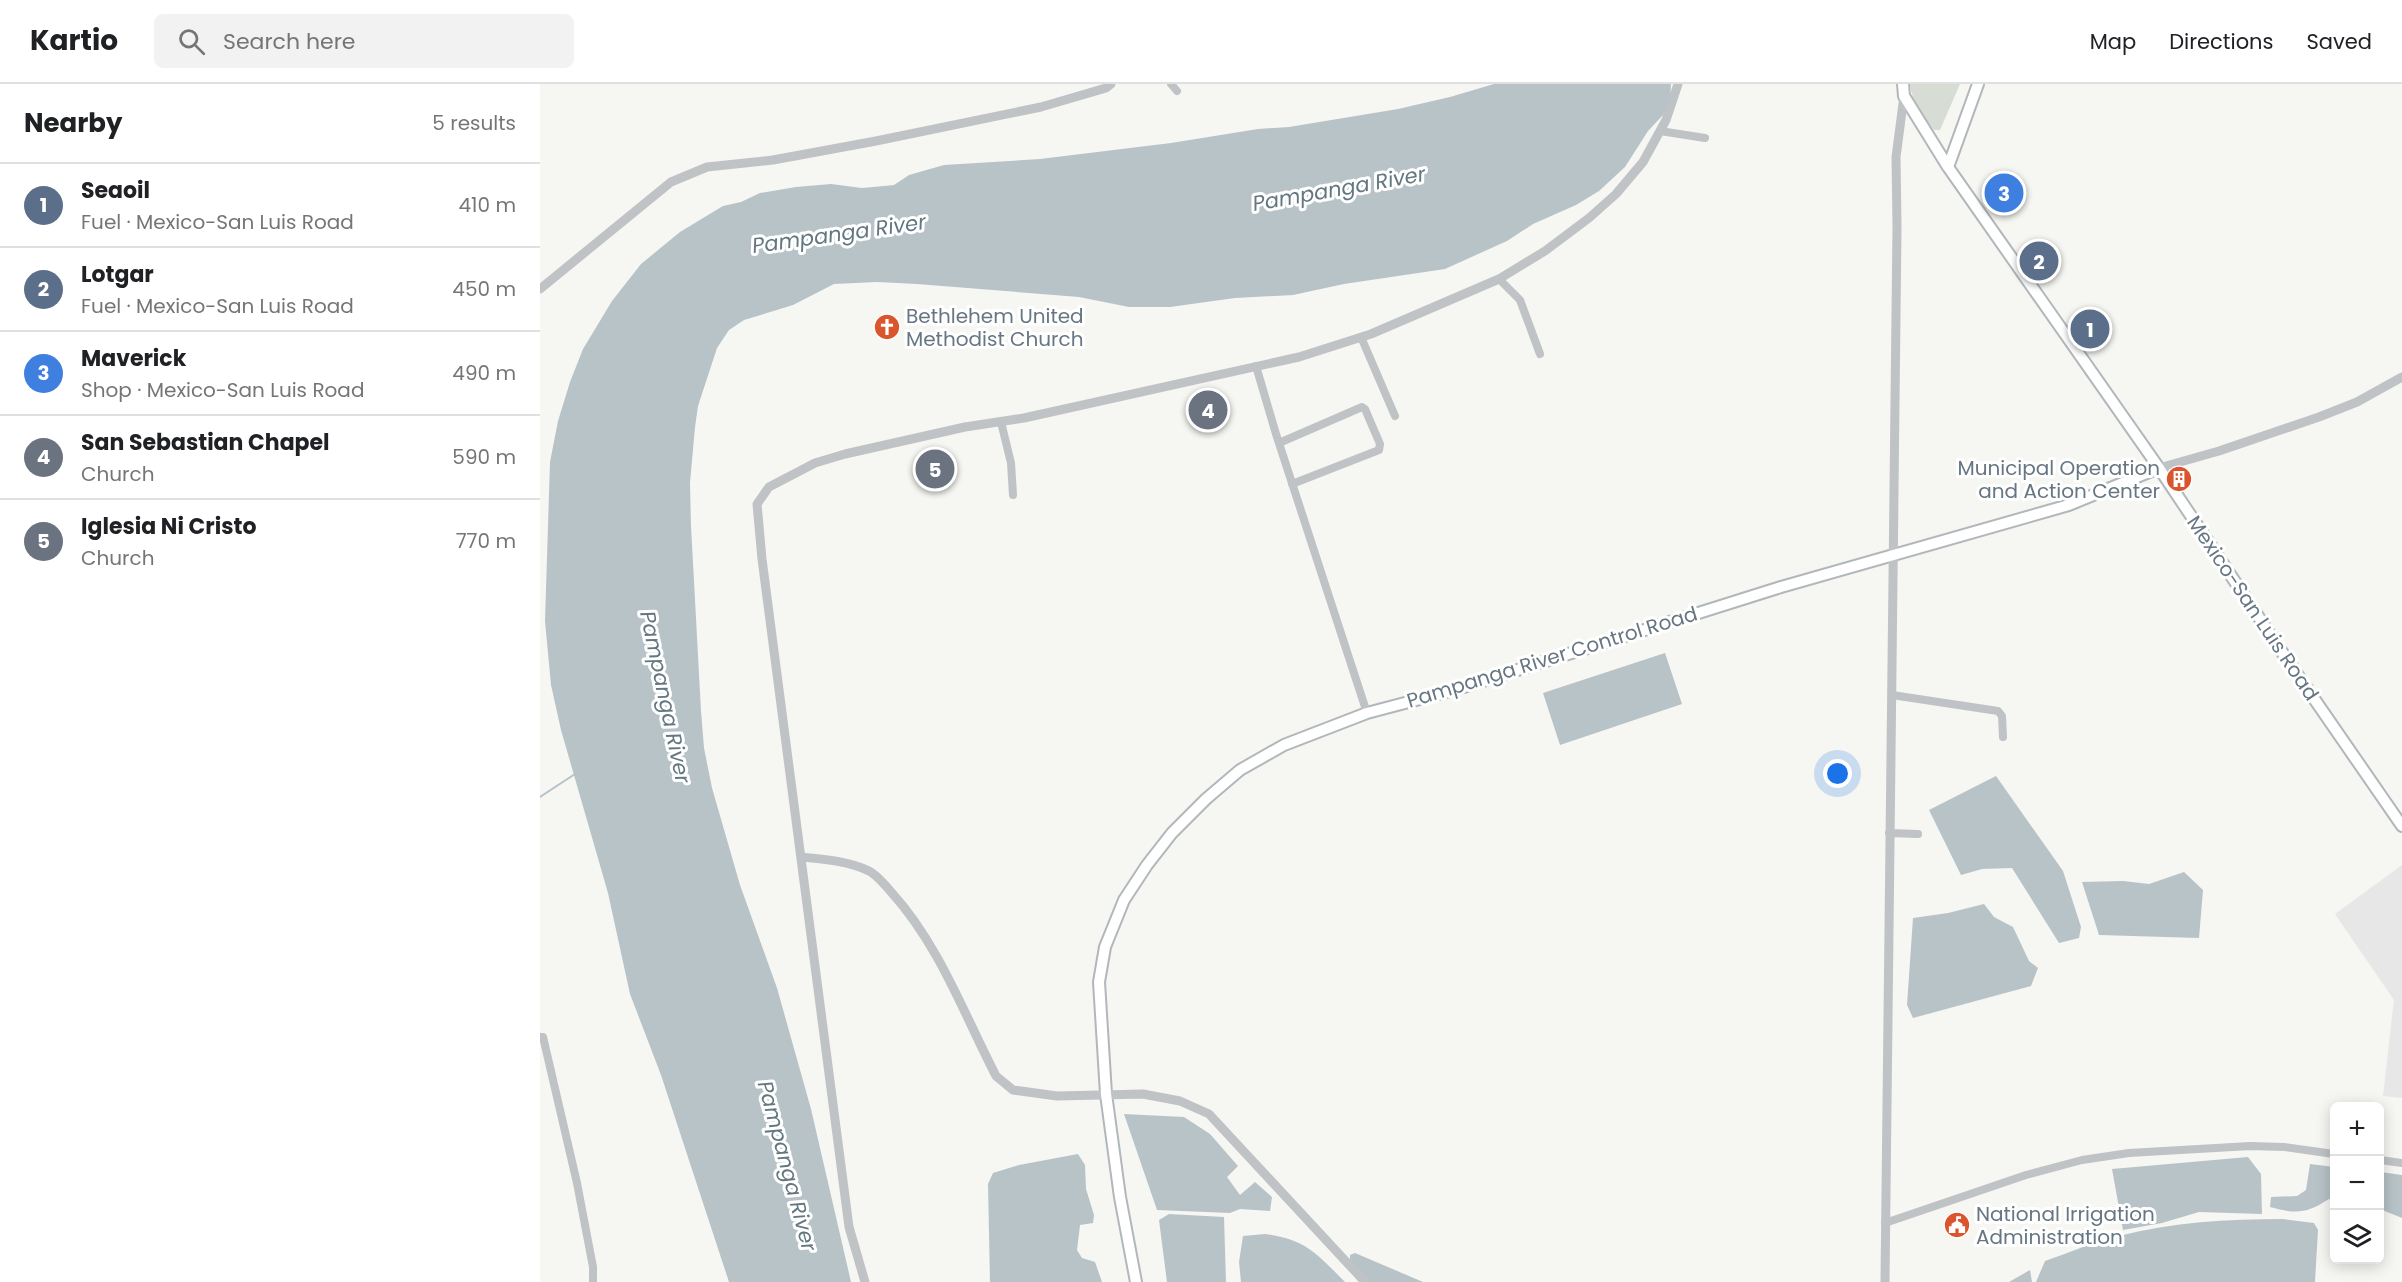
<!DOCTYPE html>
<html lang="en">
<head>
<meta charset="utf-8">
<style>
  :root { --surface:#fff; --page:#f2f2f2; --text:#202124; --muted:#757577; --line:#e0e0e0; --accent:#d93025 }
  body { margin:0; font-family:Poppins,sans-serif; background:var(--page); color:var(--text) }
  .controls { position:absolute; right:18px; bottom:18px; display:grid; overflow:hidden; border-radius:9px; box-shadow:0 3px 15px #0003 }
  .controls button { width:54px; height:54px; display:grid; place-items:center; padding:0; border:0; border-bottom:2px solid var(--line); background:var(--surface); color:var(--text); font:30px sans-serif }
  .you { position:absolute; left:1298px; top:690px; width:21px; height:21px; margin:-15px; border:4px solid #fff; border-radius:50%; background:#1a73e8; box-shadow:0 0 0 9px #1a73e833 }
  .badge { display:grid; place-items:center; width:39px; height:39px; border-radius:50%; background:var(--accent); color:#fff; font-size:20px; font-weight:700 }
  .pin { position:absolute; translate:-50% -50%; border:3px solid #fff; box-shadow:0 2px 6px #0006 }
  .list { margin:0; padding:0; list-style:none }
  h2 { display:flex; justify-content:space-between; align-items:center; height:78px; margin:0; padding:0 24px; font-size:26px }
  h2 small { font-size:20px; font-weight:400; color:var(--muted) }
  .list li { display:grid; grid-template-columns:39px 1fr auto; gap:18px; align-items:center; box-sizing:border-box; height:84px; padding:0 24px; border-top:2px solid var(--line) }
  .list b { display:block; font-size:22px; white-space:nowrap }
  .list p { margin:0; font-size:20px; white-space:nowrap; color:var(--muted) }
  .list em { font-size:20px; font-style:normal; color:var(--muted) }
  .icon { flex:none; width:33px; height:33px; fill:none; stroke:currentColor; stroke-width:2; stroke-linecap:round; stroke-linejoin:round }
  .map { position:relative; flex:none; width:1862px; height:1198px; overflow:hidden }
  header { display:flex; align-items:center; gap:36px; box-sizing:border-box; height:84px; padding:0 30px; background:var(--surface); border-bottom:2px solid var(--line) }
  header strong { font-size:28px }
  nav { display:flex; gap:33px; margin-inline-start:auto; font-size:21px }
  .search { width:420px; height:54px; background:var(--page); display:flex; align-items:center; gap:15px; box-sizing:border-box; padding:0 21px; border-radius:9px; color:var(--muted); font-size:22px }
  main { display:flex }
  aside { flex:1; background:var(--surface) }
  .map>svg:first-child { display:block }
  .built { fill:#e6e7e6 }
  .green { fill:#d7dcd4 }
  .water { fill:#b8c3c7 }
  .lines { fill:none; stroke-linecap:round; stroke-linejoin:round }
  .stream { stroke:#b8c3c7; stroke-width:2 }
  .secondary-casing { stroke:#b1b7bb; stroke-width:14 }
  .minor { stroke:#bfc3c6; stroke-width:8 }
  .tertiary { stroke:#bfc3c6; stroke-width:9 }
  .secondary { stroke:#fff; stroke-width:10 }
  .labels { text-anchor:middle; stroke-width:6; stroke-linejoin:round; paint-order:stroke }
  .poi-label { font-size:20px; fill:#667682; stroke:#fff; text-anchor:start }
  .street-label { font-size:20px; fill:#667682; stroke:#fff }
  .water-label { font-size:21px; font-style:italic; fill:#62777f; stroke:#fff }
</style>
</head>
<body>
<header>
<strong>Kartio</strong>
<div class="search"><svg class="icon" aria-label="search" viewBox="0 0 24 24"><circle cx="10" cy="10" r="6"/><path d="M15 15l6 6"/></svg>Search here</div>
<nav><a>Map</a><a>Directions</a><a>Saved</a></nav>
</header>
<main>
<aside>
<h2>Nearby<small>5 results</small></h2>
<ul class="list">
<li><span class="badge" style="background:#5c6f8a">1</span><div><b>Seaoil</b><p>Fuel · Mexico-San Luis Road</p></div><em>410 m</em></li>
<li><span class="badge" style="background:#5c6f8a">2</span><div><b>Lotgar</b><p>Fuel · Mexico-San Luis Road</p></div><em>450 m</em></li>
<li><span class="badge" style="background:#3f7fe0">3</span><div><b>Maverick</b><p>Shop · Mexico-San Luis Road</p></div><em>490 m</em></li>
<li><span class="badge" style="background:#6b7280">4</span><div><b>San Sebastian Chapel</b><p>Church</p></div><em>590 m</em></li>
<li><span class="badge" style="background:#6b7280">5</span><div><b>Iglesia Ni Cristo</b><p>Church</p></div><em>770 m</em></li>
</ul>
</aside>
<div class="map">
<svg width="1862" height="1198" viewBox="0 0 1862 1198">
  <rect width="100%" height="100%" fill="#f6f6f2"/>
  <path class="built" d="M 1862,781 L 1862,1014 L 1843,1012 L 1854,916 L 1795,830 Z"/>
  <path class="green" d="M 1370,0 L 1420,0 L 1400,46 L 1394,46 C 1382,31 1372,19 1370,0 Z"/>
  <path class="water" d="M 954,0 L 1131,0 L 1130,17 L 1123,31 L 1108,47 L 1085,83 L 1059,107 L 1036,121 L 993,140 L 967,157 L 905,185 L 804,200 L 753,211 L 695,214 L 630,223 L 589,223 L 539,213 L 377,200 L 337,198 L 294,200 L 253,221 L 204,236 L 189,246 L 177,264 L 158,322 L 155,343 L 150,399 L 151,442 L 161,627 L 164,664 L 172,704 L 200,801 L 237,904 L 271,1025 L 311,1198 L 189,1198 L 121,991 L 90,910 L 68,809 L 21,646 L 11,601 L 5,537 L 10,378 L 18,337 L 30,298 L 43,265 L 72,217 L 101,180 L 140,148 L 183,122 L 201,118 L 220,109 L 256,103 L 291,100 L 322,104 L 344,102 L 354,101 L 369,91 L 404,81 L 500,75 L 631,59 L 718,45 L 749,43 L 858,25 L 910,13 Z
    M 1125,569 L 1142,620 L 1020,661 L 1003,609 Z
    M 1456,692 L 1523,787 L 1541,843 L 1539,854 L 1519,859 L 1472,784 L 1442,785 L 1421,791 L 1389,726 Z
    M 1644,788 L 1663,806 L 1659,854 L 1559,851 L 1542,798 L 1583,797 L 1609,800 Z
    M 1444,820 L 1454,833 L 1473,843 L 1489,877 L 1498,884 L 1491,902 L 1373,934 L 1367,921 L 1373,834 L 1408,829 Z
    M 584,1030 L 644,1033 L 670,1050 L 698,1082 L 687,1093 L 700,1111 L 715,1098 L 732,1113 L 730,1127 L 700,1125 L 690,1129 L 617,1126 Z
    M 538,1070 L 545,1081 L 546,1105 L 554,1131 L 553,1139 L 540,1141 L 537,1166 L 542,1174 L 555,1178 L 562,1198 L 450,1198 L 448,1100 L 453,1089 L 479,1081 Z
    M 1708,1073 L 1721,1090 L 1722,1130 L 1659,1128 L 1622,1139 L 1583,1146 L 1572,1085 Z
    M 1770,1080 L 1794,1083 L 1794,1115 L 1789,1115 C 1766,1130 1756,1130 1730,1123 L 1731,1113 L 1757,1112 L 1766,1106 Z
    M 1840,1088 L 1862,1091 L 1862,1134 L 1840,1125 Z
    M 629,1130 L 684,1133 L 686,1198 L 627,1198 L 619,1136 Z
    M 1743,1135 L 1774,1139 L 1778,1146 L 1775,1198 L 1496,1198 L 1505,1177 C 1529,1169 1554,1157 1579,1152 C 1633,1138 1687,1135 1743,1135 Z
    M 725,1150 C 766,1155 777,1170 805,1198 L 701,1198 L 699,1178 L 703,1152 Z
    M 815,1169 L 883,1198 L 829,1198 L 810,1179 L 810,1171 Z
    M 1490,1186 L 1492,1198 L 1469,1198 Z"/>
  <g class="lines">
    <path class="stream" d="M 0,713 L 35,690"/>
    <g class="secondary-casing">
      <path id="secondary" d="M 1363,0 L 1364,12 L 1408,83
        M 1438,0 L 1408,83 L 1619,384 L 1748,577 L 1862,742
        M 596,1198 L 580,1113 L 566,1010 L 559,898 L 565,863 L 584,816 L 607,781 L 632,749 L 666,715 L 700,686 L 744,661 L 827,629 L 914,606 L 1241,503 L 1529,421 L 1619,384"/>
    </g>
    <path class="minor" d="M 631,0 L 637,7
      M 1120,47 L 1165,54
      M 959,195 L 980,216 L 1000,270
      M 821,253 L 855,332
      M 716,282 L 736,350 L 827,629
      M 461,338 L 471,379 L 473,411
      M 739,359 L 822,323 L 825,325 L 840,360 L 839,366 L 752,400
      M 1352,611 L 1458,627 L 1462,632 L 1463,653
      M 1349,749 L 1378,750
      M 0,953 L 3,953 L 37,1099 L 53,1183 L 53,1198
      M 1840,1076 L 1862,1079
      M 1345,1139 L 1486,1091 L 1542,1076 L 1589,1069 L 1710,1062 L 1744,1063 L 1794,1070"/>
    <path class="tertiary" d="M 0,205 L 131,98 L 167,83 L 233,76 L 336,57 L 501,23 L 566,4 L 571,0
      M 1619,384 L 1679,367 L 1779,333 L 1817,318 L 1862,293
      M 261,773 C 282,775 309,777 329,787 C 337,791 346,802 352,809 C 399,861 424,930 456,992 L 473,1006 L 517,1012 L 603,1010 L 640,1017 L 669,1030 L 825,1198
      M 325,1198 L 309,1143 L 222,475 L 217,420 L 229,403 L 275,379 L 305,370 L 425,343 L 484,334 L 759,273 L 831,250 L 959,195 L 1005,167 L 1049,134 L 1076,110 L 1103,78 L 1126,36 L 1138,0
      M 1345,1198 L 1357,143 L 1356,73 L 1364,12"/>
    <use href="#secondary" class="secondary"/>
  </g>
  <defs>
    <g id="church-disc" transform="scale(1.35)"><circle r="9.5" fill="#da542e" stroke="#fff"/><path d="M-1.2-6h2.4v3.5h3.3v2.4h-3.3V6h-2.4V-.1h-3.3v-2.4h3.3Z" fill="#fff"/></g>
    <g id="building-disc" transform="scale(1.35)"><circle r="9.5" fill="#da542e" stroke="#fff"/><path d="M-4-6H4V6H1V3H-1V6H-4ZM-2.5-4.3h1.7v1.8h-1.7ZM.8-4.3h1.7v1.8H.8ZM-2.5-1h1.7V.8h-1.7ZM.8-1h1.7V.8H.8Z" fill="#fff"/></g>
    <g id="civic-disc" transform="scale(1.35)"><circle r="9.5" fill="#da542e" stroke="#fff"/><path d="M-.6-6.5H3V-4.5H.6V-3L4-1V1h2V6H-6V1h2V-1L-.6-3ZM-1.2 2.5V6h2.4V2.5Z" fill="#fff"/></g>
  </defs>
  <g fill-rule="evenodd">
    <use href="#church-disc" x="347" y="243"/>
    <use href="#building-disc" x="1639" y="395"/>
    <use href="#civic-disc" x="1417" y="1141"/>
  </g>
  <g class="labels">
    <g class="poi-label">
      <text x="366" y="239">Bethlehem United<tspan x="366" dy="23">Methodist Church</tspan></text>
      <text x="1620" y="391" text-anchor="end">Municipal Operation<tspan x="1620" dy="23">and Action Center</tspan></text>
      <text x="1436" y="1137">National Irrigation<tspan x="1436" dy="23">Administration</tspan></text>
    </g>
    <g class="street-label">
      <text transform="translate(1713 524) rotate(56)" y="7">Mexico-San Luis Road</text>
      <text transform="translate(1012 573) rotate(-17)" y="7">Pampanga River Control Road</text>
    </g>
    <g class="water-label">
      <text transform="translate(799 105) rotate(-10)" y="7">Pampanga River</text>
      <text transform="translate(299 150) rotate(-8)" y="7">Pampanga River</text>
      <text transform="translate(125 613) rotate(78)" y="7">Pampanga River</text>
      <text transform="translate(247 1082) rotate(75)" y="7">Pampanga River</text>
    </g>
  </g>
</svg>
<div class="controls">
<button>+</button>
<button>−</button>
<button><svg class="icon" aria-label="layers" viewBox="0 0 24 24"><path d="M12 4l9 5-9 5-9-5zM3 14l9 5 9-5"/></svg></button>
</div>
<div class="you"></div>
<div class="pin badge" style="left:1550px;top:245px;background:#5c6f8a">1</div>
<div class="pin badge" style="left:1499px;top:177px;background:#5c6f8a">2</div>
<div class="pin badge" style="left:1464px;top:109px;background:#3f7fe0">3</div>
<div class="pin badge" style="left:668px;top:326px;background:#6b7280">4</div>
<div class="pin badge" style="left:395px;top:385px;background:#6b7280">5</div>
</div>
</main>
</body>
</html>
